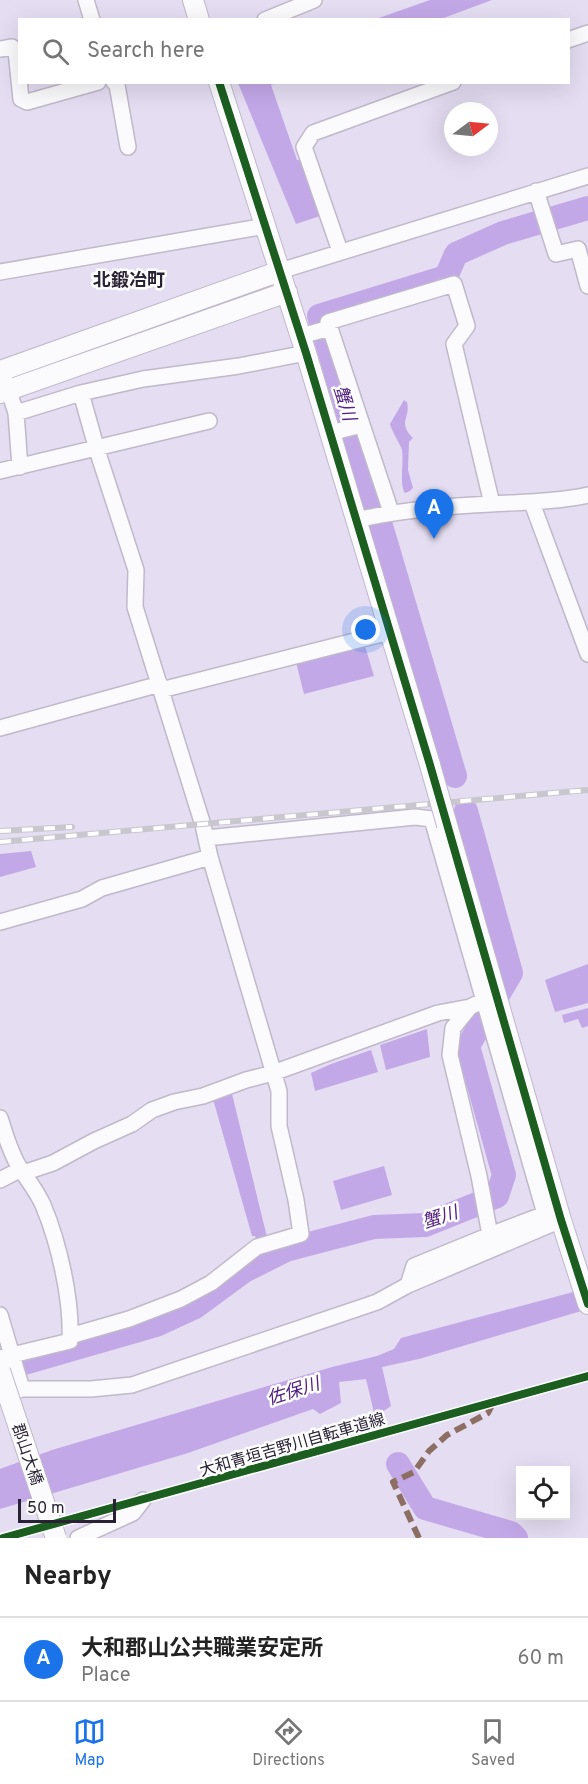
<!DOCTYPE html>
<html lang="en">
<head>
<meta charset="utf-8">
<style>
  :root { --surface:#fff; --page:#f2f2f2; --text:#222; --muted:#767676; --line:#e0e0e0; --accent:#1a73e8 }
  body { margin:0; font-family:Overpass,"Noto Sans JP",sans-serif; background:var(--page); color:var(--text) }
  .controls { position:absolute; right:18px; bottom:18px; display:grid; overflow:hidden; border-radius:0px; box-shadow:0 6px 24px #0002 }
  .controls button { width:54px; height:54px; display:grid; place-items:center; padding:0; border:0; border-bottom:2px solid var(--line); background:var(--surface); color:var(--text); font:30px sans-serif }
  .compass { position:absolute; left:444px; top:102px; width:54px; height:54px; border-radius:50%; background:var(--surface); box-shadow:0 6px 24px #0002; rotate:74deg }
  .scale { position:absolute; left:18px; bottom:15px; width:98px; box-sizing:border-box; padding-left:6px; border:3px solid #292234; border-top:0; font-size:16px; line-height:21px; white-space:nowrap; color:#292234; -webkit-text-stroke:4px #fefefe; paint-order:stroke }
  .you { position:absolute; left:366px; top:630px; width:21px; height:21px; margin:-15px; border:4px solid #fff; border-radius:50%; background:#1a73e8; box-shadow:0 0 0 9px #1a73e833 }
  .badge { display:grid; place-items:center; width:39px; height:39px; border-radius:50%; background:var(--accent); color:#fff; font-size:20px; font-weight:700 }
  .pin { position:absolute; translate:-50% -50px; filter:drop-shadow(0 2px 3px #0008) }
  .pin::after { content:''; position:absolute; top:32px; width:21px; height:18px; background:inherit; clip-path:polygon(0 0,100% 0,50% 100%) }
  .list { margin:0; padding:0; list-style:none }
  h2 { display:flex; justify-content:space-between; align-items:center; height:78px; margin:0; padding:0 24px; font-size:26px }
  h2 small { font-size:20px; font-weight:400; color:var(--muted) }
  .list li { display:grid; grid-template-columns:39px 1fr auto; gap:18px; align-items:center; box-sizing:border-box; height:84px; padding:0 24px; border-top:2px solid var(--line) }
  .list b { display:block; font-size:22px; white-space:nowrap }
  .list p { margin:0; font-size:20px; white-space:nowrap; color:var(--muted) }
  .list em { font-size:20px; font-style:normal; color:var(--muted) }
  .icon { flex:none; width:33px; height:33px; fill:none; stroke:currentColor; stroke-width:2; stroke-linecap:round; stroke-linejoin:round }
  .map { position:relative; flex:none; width:588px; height:1538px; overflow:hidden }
  .search { position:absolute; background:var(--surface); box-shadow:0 6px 24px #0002; left:18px; right:18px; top:18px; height:66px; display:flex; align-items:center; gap:15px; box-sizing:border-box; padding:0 21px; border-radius:0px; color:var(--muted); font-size:22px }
  .sheet { height:162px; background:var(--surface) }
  nav { display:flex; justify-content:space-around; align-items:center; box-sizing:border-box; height:84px; border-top:2px solid var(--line); background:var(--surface); font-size:16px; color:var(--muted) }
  nav a { display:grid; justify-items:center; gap:3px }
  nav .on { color:var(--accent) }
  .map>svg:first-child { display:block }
  .water { fill:#c3a8e8 }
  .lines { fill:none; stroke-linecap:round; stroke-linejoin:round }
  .river { stroke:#c3a8e8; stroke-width:24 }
  .minor-casing { stroke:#c0b8cb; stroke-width:18 }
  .tertiary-casing { stroke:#c0b8cb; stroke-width:22 }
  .minor { stroke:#fbfafd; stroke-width:15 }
  .tertiary { stroke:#fbfafd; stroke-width:20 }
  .rail-casing { stroke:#c9c6cd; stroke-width:6 }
  .rail { stroke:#fefefe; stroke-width:4; stroke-dasharray:11; stroke-linecap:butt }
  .tertiary-bridge-casing { stroke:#c0b8cb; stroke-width:22; stroke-linecap:butt }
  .tertiary-bridge { stroke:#fbfafd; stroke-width:20 }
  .quiet { stroke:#8d6e63; stroke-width:6; stroke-dasharray:12 6; stroke-linecap:butt }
  .cycleway-casing { stroke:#fefefe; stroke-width:11 }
  .cycleway { stroke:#1b5e20; stroke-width:8 }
  .labels { text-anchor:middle; stroke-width:5; stroke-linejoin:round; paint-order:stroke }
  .street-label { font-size:16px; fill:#292234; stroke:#fefefe }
  .neighbourhood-label { font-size:18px; font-weight:bold; fill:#292234; stroke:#fefefe }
  .water-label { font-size:18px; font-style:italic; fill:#522181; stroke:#fefefe }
</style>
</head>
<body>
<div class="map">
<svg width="588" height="1538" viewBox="0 0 588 1538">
  <rect width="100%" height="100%" fill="#e5ddf2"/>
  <path class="water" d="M 430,0 L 492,0 L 441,19 L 376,19 Z
    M 238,83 L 277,83 L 271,85 L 297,160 L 304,160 L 323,215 L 296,224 Z
    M 404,400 L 407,402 C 411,418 397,422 413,438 L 409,442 L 408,470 L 413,488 L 410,491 L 405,493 C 399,485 404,462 402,450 C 402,447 392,432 390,424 Z
    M 365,646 L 374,676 L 304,694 L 296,662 Z
    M 31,851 L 36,867 L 0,877 L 0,854 Z
    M 588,964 L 588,1003 L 555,1012 L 545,980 Z
    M 588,1008 L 588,1026 L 582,1028 L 578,1019 L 564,1023 L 562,1015 Z
    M 427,1029 L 430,1057 L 386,1070 L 380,1045 Z
    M 371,1050 L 378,1072 L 315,1091 L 311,1073 L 331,1064 Z
    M 231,1090 L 267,1237 L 257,1241 L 255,1236 L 252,1236 L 213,1099 Z
    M 384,1166 L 392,1195 L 341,1210 L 333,1181 Z
    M 588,1288 L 588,1309 L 419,1359 L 382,1367 L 391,1406 L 375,1417 L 366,1379 L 339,1382 L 341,1403 L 320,1414 L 313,1409 L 188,1453 L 0,1509 L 0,1469 L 52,1450 L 332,1367 L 377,1356 L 394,1349 L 401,1338 Z"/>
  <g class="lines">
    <path class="river" d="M 455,776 L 319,316 L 446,277 L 456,254 L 503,233 L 588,208
      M 0,1370 L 156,1325 L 195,1307 L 244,1271 L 286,1250 L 374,1227 L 425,1225 L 497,1196 L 504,1175 L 468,1046 L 511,973 L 466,811
      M 398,1464 L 425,1508 L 511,1533 L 516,1538"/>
    <g class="minor-casing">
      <path id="minor" d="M 86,0 L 92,20
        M 265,20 L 314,0
        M 568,40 L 588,33
        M 0,49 L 12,47 L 16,51 L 21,99 L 27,102 L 98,82
        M 114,82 L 117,85 L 128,147
        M 536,191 L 556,254 L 578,249 L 588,286
        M 340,251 L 304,147 L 313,133 L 453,82
        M 280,271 L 588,176
        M 0,272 L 266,226
        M 330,328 L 391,512
        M 301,336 L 330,328 L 328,322 L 454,284 L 467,326 L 454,344 L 492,504
        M 6,382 L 16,413 L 20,467
        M 81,393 L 143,379 L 239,366 L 306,353
        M 16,413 L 81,393 L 97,450 L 136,570 L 135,607 L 203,825 L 210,857 L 279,1091 L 279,1126 L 296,1200 L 301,1234 L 257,1247 L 211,1283 L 181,1299 L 129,1319 L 70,1336
        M 330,433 L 362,425
        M 0,471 L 209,421
        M 532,503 L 588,654
        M 356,520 C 401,510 445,506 491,504 C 524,502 556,502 588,495
        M 161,690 L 390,632
        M 0,728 L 160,684
        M 206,838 L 415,817 L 432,819 L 545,1214 L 490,1235
        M 0,922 L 82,899 L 102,888 L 210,857
        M 0,1118 C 5,1134 10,1151 18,1165 C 26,1178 37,1191 43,1205 C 59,1243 72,1300 70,1341 L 0,1358
        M 23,1173 L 53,1163 L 94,1141 L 132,1124 L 152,1110 L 174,1102 L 203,1096 L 246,1080 L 273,1073 L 438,1013 L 470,1007 L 482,1001
        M 0,1180 L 21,1169
        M 408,1285 L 414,1266 L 490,1235 L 479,1176 L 450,1055 L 453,1028 L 470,1007
        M 0,1315 L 22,1389
        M 0,1396 L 22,1389 L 91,1389 L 132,1385 L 377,1302 L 408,1285 L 561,1220
        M 78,1538 L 133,1513 L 143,1500"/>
    </g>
    <g class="tertiary-casing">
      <path id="tertiary" d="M 193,0 L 199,20
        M 219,82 L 306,353 L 430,765
        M 0,371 L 280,271
        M 0,393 L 287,292
        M 447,825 L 561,1220 L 588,1304"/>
    </g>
    <use href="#minor" class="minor"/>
    <use href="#tertiary" class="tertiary"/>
    <g class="rail-casing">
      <path id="rail" d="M 0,831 L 72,827
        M 0,842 L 588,790"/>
    </g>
    <use href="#rail" class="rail"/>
    <g class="tertiary-bridge-casing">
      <path id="tertiary-bridge" d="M 430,765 L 447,825
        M 0,1371 L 56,1538"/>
    </g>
    <use href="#tertiary-bridge" class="tertiary-bridge"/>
    <path class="quiet" d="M 419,1538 L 393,1482 L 414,1472 L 429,1451 L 447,1435 L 488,1413 L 493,1403"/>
    <g class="cycleway-casing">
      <path id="cycleway" d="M 219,82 L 306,353 L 430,765 L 561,1220 L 588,1304
        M 3,1538 L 588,1376"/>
    </g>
    <use href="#cycleway" class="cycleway"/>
  </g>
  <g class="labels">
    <g class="street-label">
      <text transform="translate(292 1444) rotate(-16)" y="6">大和青垣吉野川自転車道線</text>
      <text transform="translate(28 1454) rotate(71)" y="6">郡山大橋</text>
    </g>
    <g class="neighbourhood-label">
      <text x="129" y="286">北鍛冶町</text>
    </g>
    <g class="water-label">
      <text transform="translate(345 403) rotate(73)" y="6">蟹川</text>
      <text transform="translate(440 1217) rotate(-18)" y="6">蟹川</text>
      <text transform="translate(293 1391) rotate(-18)" y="6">佐保川</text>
    </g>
  </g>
</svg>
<div class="controls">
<button><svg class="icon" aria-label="locate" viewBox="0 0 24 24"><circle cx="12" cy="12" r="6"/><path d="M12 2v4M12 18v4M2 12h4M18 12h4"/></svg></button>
</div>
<svg class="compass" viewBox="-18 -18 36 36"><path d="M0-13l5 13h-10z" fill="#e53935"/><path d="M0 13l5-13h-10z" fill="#767676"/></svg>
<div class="scale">50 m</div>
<div class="you"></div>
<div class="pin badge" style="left:434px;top:539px">A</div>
<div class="search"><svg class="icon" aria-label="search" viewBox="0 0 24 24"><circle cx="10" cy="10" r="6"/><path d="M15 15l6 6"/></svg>Search here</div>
</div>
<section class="sheet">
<h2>Nearby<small></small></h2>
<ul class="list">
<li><span class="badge">A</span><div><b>大和郡山公共職業安定所</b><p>Place</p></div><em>60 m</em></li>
</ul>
</section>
<nav>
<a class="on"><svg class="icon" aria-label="map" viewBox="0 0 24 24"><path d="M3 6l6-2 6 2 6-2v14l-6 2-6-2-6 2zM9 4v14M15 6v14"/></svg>Map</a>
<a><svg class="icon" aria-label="directions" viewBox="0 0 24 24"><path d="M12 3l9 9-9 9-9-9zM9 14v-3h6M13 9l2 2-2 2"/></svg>Directions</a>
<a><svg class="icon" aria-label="saved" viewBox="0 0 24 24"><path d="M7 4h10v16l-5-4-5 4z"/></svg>Saved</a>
</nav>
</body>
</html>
